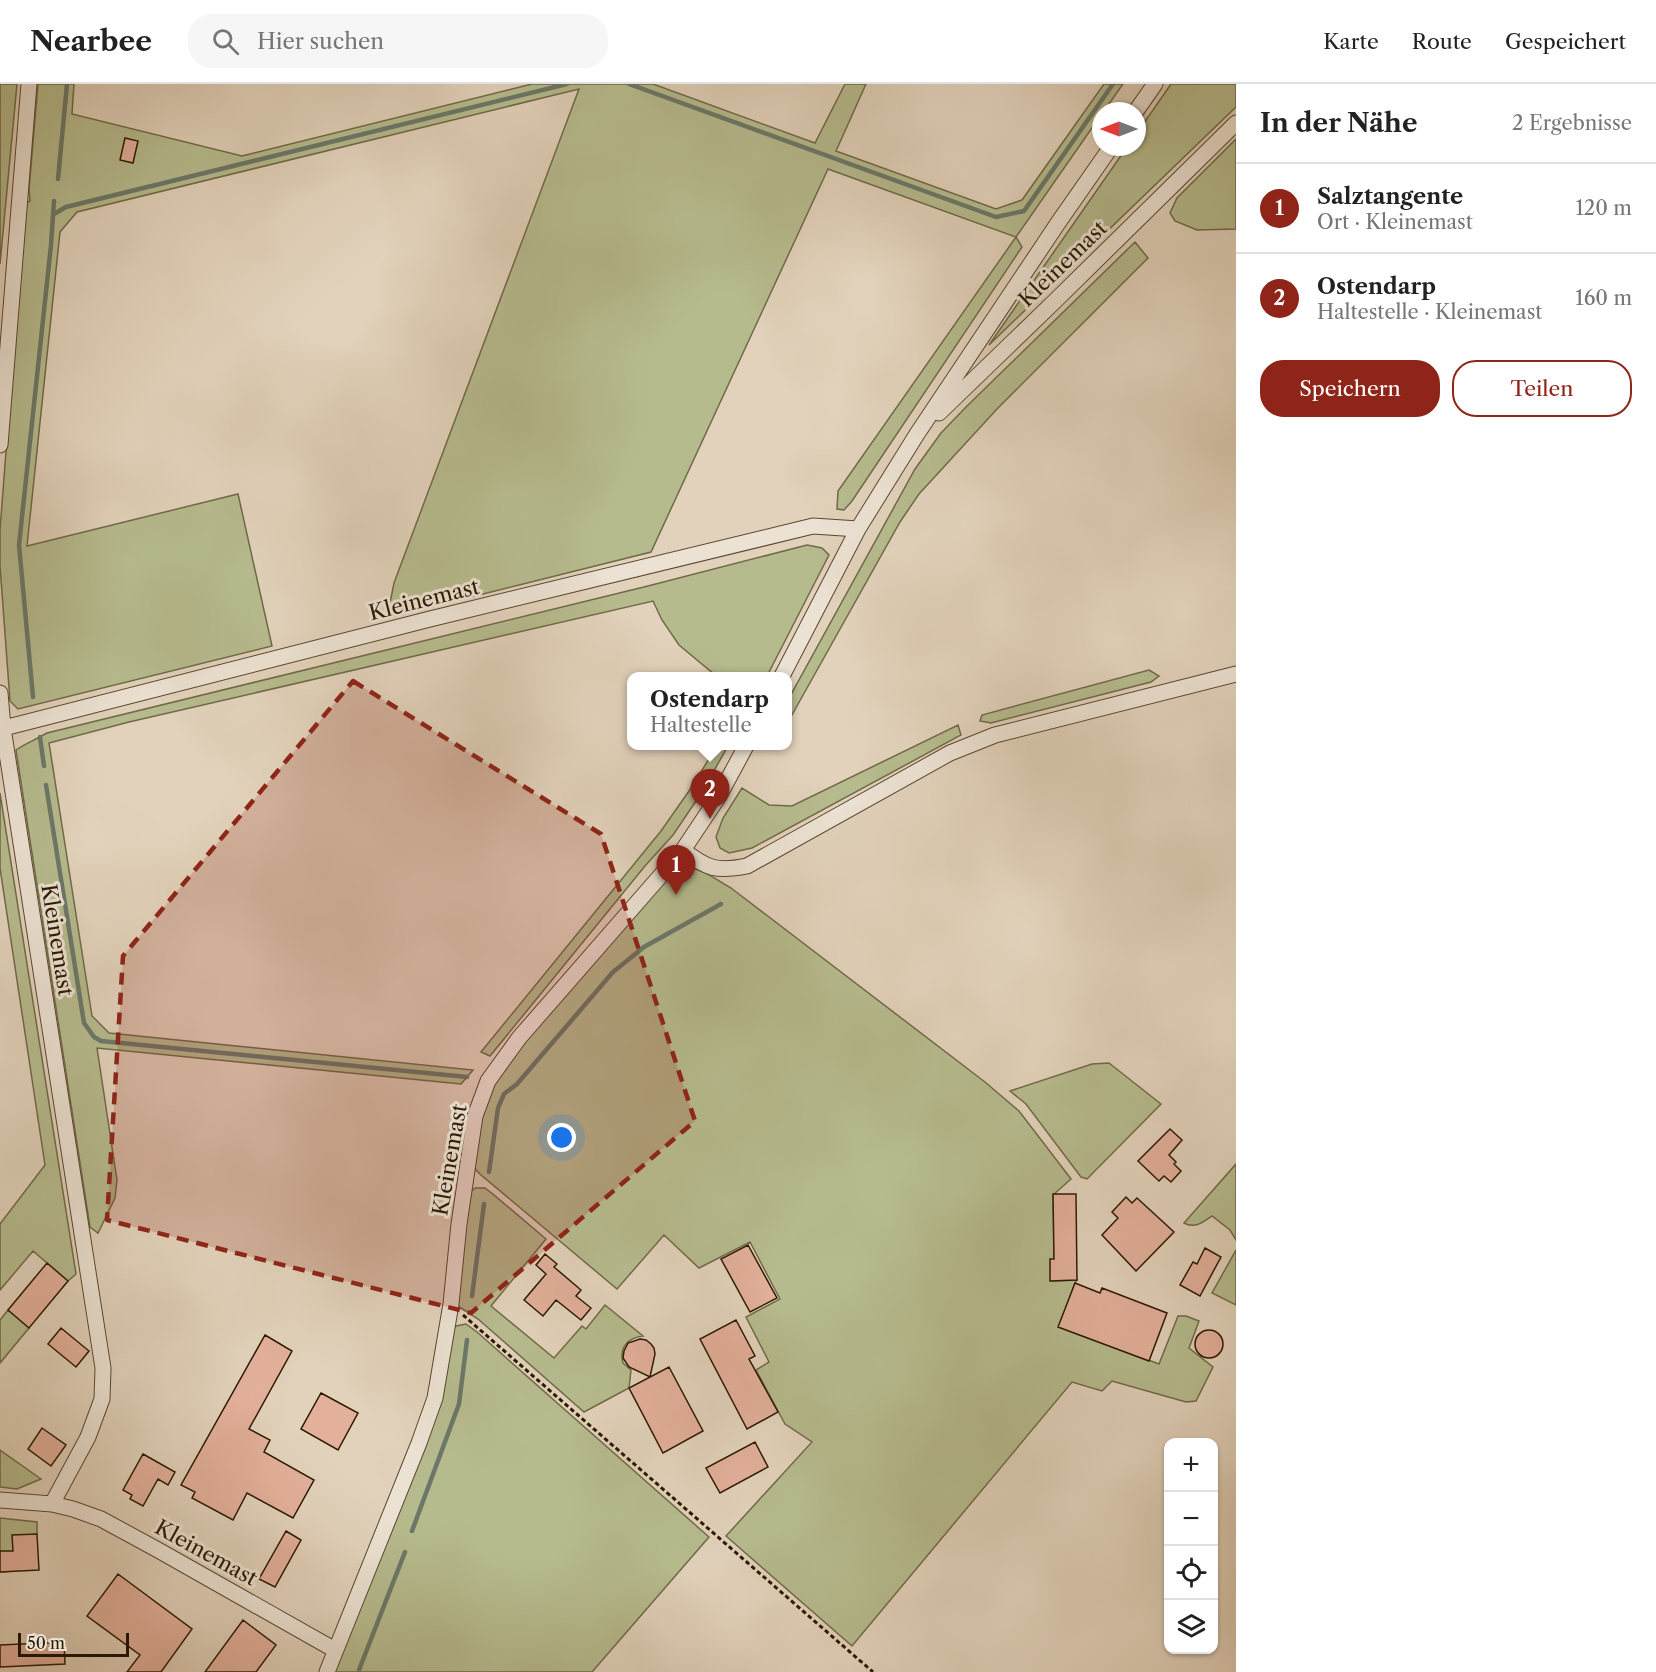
<!DOCTYPE html>
<html lang="de">
<head>
<meta charset="utf-8">
<style>
  :root { --surface:#fff; --page:#f6f6f6; --text:#222; --muted:#767676; --line:#e0e0e0; --accent:#8f2418 }
  body { margin:0; font-family:"Libre Caslon Text",serif; background:var(--page); color:var(--text) }
  .controls { position:absolute; right:18px; bottom:18px; display:grid; overflow:hidden; border-radius:12px; box-shadow:0 2px 4px #0004 }
  .controls button { width:54px; height:54px; display:grid; place-items:center; padding:0; border:0; border-bottom:2px solid var(--line); background:var(--surface); color:var(--text); font:30px sans-serif }
  .compass { position:absolute; left:1092px; top:18px; width:54px; height:54px; border-radius:50%; background:var(--surface); box-shadow:0 2px 4px #0004; rotate:270deg }
  .scale { position:absolute; left:18px; bottom:15px; width:111px; box-sizing:border-box; padding-left:6px; border:3px solid #2b1902; border-top:0; font-size:16px; line-height:21px; white-space:nowrap; color:#2b1902; -webkit-text-stroke:4px #ece2d3; paint-order:stroke }
  .you { position:absolute; left:562px; top:1054px; width:21px; height:21px; margin:-15px; border:4px solid #fff; border-radius:50%; background:#1a73e8; box-shadow:0 0 0 9px #1a73e833 }
  .badge { display:grid; place-items:center; width:39px; height:39px; border-radius:50%; background:var(--accent); color:#fff; font-size:20px; font-weight:700 }
  .pin { position:absolute; translate:-50% -50px; filter:drop-shadow(0 2px 3px #0008) }
  .pin::after { content:''; position:absolute; top:32px; width:21px; height:18px; background:inherit; clip-path:polygon(0 0,100% 0,50% 100%) }
  .popup { position:absolute; left:627px; top:588px; width:165px; height:78px; box-sizing:border-box; display:grid; place-content:center; border-radius:12px; background:var(--surface); filter:drop-shadow(0 2px 4px #0005); font-size:20px; white-space:nowrap; color:var(--muted) }
  .popup b { font-size:22px; color:var(--text) }
  .popup::after { content:''; position:absolute; left:50%; top:100%; margin-left:-12px; border:12px solid transparent; border-top-color:var(--surface) }
  .list { margin:0; padding:0; list-style:none }
  h2 { display:flex; justify-content:space-between; align-items:center; height:78px; margin:0; padding:0 24px; font-size:26px }
  h2 small { font-size:20px; font-weight:400; color:var(--muted) }
  .list li { display:grid; grid-template-columns:39px 1fr auto; gap:18px; align-items:center; box-sizing:border-box; height:90px; padding:0 24px; border-top:2px solid var(--line) }
  .list b { display:block; font-size:22px; white-space:nowrap }
  .list p { margin:0; font-size:20px; white-space:nowrap; color:var(--muted) }
  .list em { font-size:20px; font-style:normal; color:var(--muted) }
  .actions { display:flex; gap:12px; padding:18px 24px }
  .actions a { flex:1; padding:14px 0; border:2px solid var(--accent); border-radius:24px; text-align:center; font-size:21px; color:var(--accent) }
  .actions .main { background:var(--accent); color:#fff }
  .icon { flex:none; width:33px; height:33px; fill:none; stroke:currentColor; stroke-width:2; stroke-linecap:round; stroke-linejoin:round }
  .map { position:relative; flex:none; width:1236px; height:1588px; overflow:hidden }
  header { display:flex; align-items:center; gap:36px; box-sizing:border-box; height:84px; padding:0 30px; background:var(--surface); border-bottom:2px solid var(--line) }
  header strong { font-size:28px }
  nav { display:flex; gap:33px; margin-inline-start:auto; font-size:21px }
  .search { width:420px; height:54px; background:var(--page); display:flex; align-items:center; gap:15px; box-sizing:border-box; padding:0 21px; border-radius:24px; color:var(--muted); font-size:22px }
  main { display:flex }
  aside { flex:1; background:var(--surface) }
  .map>svg:first-child { display:block }
  .green { fill:#b6bb8e; stroke:#706a48; stroke-width:1.5 }
  .lines { fill:none; stroke-linecap:round; stroke-linejoin:round }
  .stream { stroke:#6b7869; stroke-width:4.5 }
  .building { fill:#e3b09b; stroke:#2b1902; stroke-width:1.5 }
  .street-casing { stroke:#594730; stroke-width:17 }
  .path { stroke:#2b1902; stroke-width:3; stroke-dasharray:4.5 3; stroke-linecap:butt }
  .street { stroke:#ece2d3; stroke-width:15 }
  .marked { fill:#8f2418; fill-opacity:0.2; stroke:#8f2418; stroke-width:4.5; stroke-dasharray:12 8; stroke-linejoin:round }
  .labels { text-anchor:middle; stroke-width:6; stroke-linejoin:round; paint-order:stroke }
  .street-label { font-size:21px; fill:#2b1902; stroke:#ece2d3 }
</style>
</head>
<body>
<header>
<strong>Nearbee</strong>
<div class="search"><svg class="icon" aria-label="search" viewBox="0 0 24 24"><circle cx="10" cy="10" r="6"/><path d="M15 15l6 6"/></svg>Hier suchen</div>
<nav><a>Karte</a><a>Route</a><a>Gespeichert</a></nav>
</header>
<main>
<div class="map">
<svg width="1236" height="1588" viewBox="0 0 1236 1588">
  <rect width="100%" height="100%" fill="#e2d2bb"/>
  <filter id="stains"><feTurbulence type="fractalNoise" baseFrequency=".00333" numOctaves="4"/><feColorMatrix values="0 0 0 0 .2 0 0 0 0 .09 0 0 0 0 .02 0 0 0 .5 -.17"/></filter>
  <radialGradient id="worn" r=".72"><stop offset=".6" stop-color="#630" stop-opacity="0"/><stop offset="1" stop-color="#630" stop-opacity=".3"/></radialGradient>
  <path class="green" d="M 0,0 L 17,0 L 0,180 Z
    M 38,0 L 74,0 L 72,30 L 242,72 L 532,0 L 653,0 L 815,59 L 845,0 L 866,0 L 836,67 L 996,125 L 1022,116 L 1104,0 L 1123,0 L 1104,27 L 1101,27 L 1101,31 L 1016,153 L 1022,163 L 852,417 L 844,426 L 837,425 L 838,407 L 1016,153 L 828,85 L 651,468 L 387,534 L 394,499 L 579,5 L 77,128 L 60,148 L 27,462 L 238,410 L 272,562 L 18,625 L 10,617 L 0,482 L 0,446 L 25,120 L 30,117 L 29,105 Z
    M 1171,0 L 1236,0 L 1236,23 L 989,261 L 1127,63 L 1137,63 L 1137,49 Z
    M 1236,55 L 1236,145 L 1197,146 L 1175,137 L 1170,129 L 1177,114 Z
    M 1135,158 L 1148,174 L 997,325 L 919,410 L 900,438 L 788,638 L 788,616 L 915,385 L 941,349 L 966,323 Z
    M 807,461 L 822,464 L 829,471 L 767,592 L 720,592 L 714,590 L 679,561 L 662,536 L 653,517 L 129,638 L 49,659 L 92,932 L 109,949 L 473,986 L 461,1000 L 97,964 L 117,1096 L 115,1114 L 98,1149 L 90,1143 L 16,666 C 26,659 37,655 47,649 L 648,502 Z
    M 1149,586 L 1159,592 L 1151,598 L 991,639 L 980,637 L 982,631 Z
    M 958,641 L 961,651 L 752,764 L 729,769 L 720,764 L 716,753 L 723,734 L 742,704 L 769,721 L 792,722 Z
    M 717,662 L 728,662 L 700,711 L 673,751 L 645,782 L 490,972 L 481,968 L 661,747 L 689,707 Z
    M 0,709 L 76,1190 L 68,1197 L 33,1167 L 0,1206 L 0,1140 L 45,1081 L 0,784 Z
    M 680,782 C 700,783 714,794 731,804 L 985,998 L 1019,1027 L 1071,1095 L 1053,1111 L 1054,1175 L 1051,1197 L 1077,1196 L 1075,1199 L 1059,1243 L 1159,1280 L 1178,1232 L 1186,1232 L 1199,1237 L 1189,1264 L 1213,1283 L 1196,1317 L 1186,1318 L 1112,1297 L 1102,1307 L 1072,1298 L 852,1562 L 726,1452 L 812,1358 L 785,1340 L 756,1286 L 769,1278 L 746,1233 L 780,1215 L 750,1158 L 699,1184 L 664,1151 L 617,1205 L 481,1091 L 476,1086 L 473,1078 L 478,1036 L 500,988 L 672,784 Z
    M 1109,979 L 1161,1020 L 1087,1095 L 1081,1093 L 1026,1020 L 1010,1007 L 1092,980 Z
    M 1236,1080 L 1236,1156 L 1230,1146 L 1212,1132 C 1203,1138 1195,1145 1184,1139 Z
    M 475,1104 L 485,1104 L 494,1111 L 546,1155 L 491,1222 L 554,1274 L 582,1242 L 586,1245 L 605,1221 L 643,1252 C 627,1254 619,1264 623,1279 L 631,1286 L 629,1304 L 584,1328 L 478,1235 L 458,1222 L 468,1110 Z
    M 1236,1166 L 1236,1221 L 1212,1209 Z
    M 8,1226 L 29,1244 L 0,1279 L 0,1236 Z
    M 466,1240 L 477,1248 L 709,1453 L 592,1588 L 332,1588 L 364,1508 L 451,1245 L 456,1242 Z
    M 0,1366 L 41,1395 L 17,1405 L 0,1403 Z
    M 0,1434 L 37,1438 L 37,1450 L 14,1487 L 0,1488 Z"/>
  <g class="lines">
    <path class="stream" d="M 629,0 L 996,133 L 1024,127 L 1113,0
      M 58,95 L 67,0
      M 54,130 L 66,123 L 567,0
      M 33,613 L 19,461 L 51,161 L 54,117
      M 40,653 L 44,682
      M 46,701 L 84,939 L 94,953 L 101,957 L 467,993
      M 489,1088 L 498,1024 L 504,1010 L 517,1000 L 613,888 L 644,863 L 721,820
      M 472,1212 L 484,1120
      M 412,1447 L 459,1320 L 467,1256
      M 359,1586 L 405,1468"/>
  </g>
  <path class="building" d="M 125,54 L 138,57 L 133,79 L 120,76 Z
    M 1170,1045 L 1182,1056 L 1169,1071 L 1176,1078 L 1174,1080 L 1181,1087 L 1171,1098 L 1164,1092 L 1159,1097 L 1138,1077 Z
    M 1053,1110 L 1076,1110 L 1077,1196 L 1050,1197 L 1050,1175 L 1054,1175 Z
    M 1126,1113 L 1132,1119 L 1137,1114 L 1174,1148 L 1136,1187 L 1102,1151 L 1118,1134 L 1112,1128 Z
    M 748,1161 L 777,1214 L 750,1228 L 721,1175 Z
    M 1205,1164 L 1221,1173 L 1200,1212 L 1180,1201 L 1193,1178 L 1197,1180 Z
    M 545,1170 L 557,1180 L 554,1183 L 581,1206 L 576,1212 L 591,1224 L 581,1236 L 556,1216 L 543,1232 L 524,1216 L 546,1190 L 536,1181 Z
    M 47,1179 L 68,1197 L 29,1244 L 8,1226 Z
    M 1075,1199 L 1100,1209 L 1102,1204 L 1167,1229 L 1149,1277 L 1058,1243 Z
    M 736,1236 L 755,1272 L 749,1275 L 778,1328 L 747,1345 L 700,1255 Z
    M 61,1244 L 89,1267 L 76,1283 L 48,1260 Z
    M1195 1260a14 14 0 1 1 28 0a14 14 0 1 1-28 0Z
    M 265,1251 L 292,1267 L 249,1345 L 270,1356 L 264,1368 L 314,1396 L 293,1434 L 247,1409 L 233,1436 L 192,1414 L 195,1408 L 181,1401 Z
    M 640,1255 L 646,1256 L 651,1260 L 654,1264 L 655,1270 L 650,1293 L 629,1283 L 623,1274 L 624,1267 L 628,1259 Z
    M 669,1283 L 703,1347 L 663,1369 L 629,1304 Z
    M 321,1309 L 358,1329 L 338,1366 L 301,1345 Z
    M 42,1344 L 66,1361 L 51,1382 L 28,1365 Z
    M 755,1358 L 768,1383 L 720,1409 L 706,1384 Z
    M 143,1370 L 175,1388 L 168,1401 L 158,1395 L 143,1422 L 130,1415 L 132,1411 L 123,1406 Z
    M 286,1447 L 301,1456 L 275,1503 L 259,1495 Z
    M 37,1450 L 39,1486 L 0,1488 L 0,1467 L 13,1467 L 12,1451 Z
    M 118,1490 L 192,1545 L 161,1588 L 127,1588 L 140,1571 L 87,1532 Z
    M 243,1536 L 276,1561 L 256,1588 L 205,1588 Z
    M 64,1558 L 65,1580 L 0,1583 L 0,1561 Z"/>
  <g class="lines">
    <g class="street-casing">
      <path id="street" d="M 1136,27 L 1155,0
        M 939,329 L 1054,218 L 1236,39
        M 0,361 L 29,0
        M 782,592 L 858,445 L 917,350 L 1058,139 L 1111,63
        M 0,609 L 3,644 L 103,1284 L 102,1315 L 88,1353 L 52,1420
        M 0,645 L 430,535 L 813,442 L 858,445
        M 683,766 C 707,785 717,788 747,782 L 950,669 L 995,651 L 1236,590
        M 0,1416 L 52,1420 L 73,1425 L 101,1435 L 158,1466 L 335,1566
        M 327,1588 L 419,1359 L 435,1314 L 451,1220 L 459,1140 L 475,1032 L 488,997 L 519,954 L 683,766 L 719,712 L 746,662"/>
    </g>
    <path class="path" d="M 463,1231 L 873,1588"/>
    <use href="#street" class="street"/>
  </g>
  <path class="marked" d="M 353,597 L 601,750 L 695,1037 L 471,1229 L 107,1136 L 123,872 Z"/>
  <g class="labels">
    <g class="street-label">
      <text transform="translate(1063 180) rotate(-44)" y="7">Kleinemast</text>
      <text transform="translate(424 516) rotate(-14)" y="7">Kleinemast</text>
      <text transform="translate(57 856) rotate(81)" y="7">Kleinemast</text>
      <text transform="translate(450 1076) rotate(-80)" y="7">Kleinemast</text>
      <text transform="translate(206 1469) rotate(29)" y="7">Kleinemast</text>
    </g>
  </g>
  <rect width="100%" height="100%" filter="url(#stains)"/>
  <rect width="100%" height="100%" fill="url(#worn)"/>
</svg>
<div class="controls">
<button>+</button>
<button>−</button>
<button><svg class="icon" aria-label="locate" viewBox="0 0 24 24"><circle cx="12" cy="12" r="6"/><path d="M12 2v4M12 18v4M2 12h4M18 12h4"/></svg></button>
<button><svg class="icon" aria-label="layers" viewBox="0 0 24 24"><path d="M12 4l9 5-9 5-9-5zM3 14l9 5 9-5"/></svg></button>
</div>
<svg class="compass" viewBox="-18 -18 36 36"><path d="M0-13l5 13h-10z" fill="#e53935"/><path d="M0 13l5-13h-10z" fill="#767676"/></svg>
<div class="scale">50 m</div>
<div class="you"></div>
<div class="pin badge" style="left:676px;top:811px">1</div>
<div class="pin badge" style="left:710px;top:735px">2</div>
<div class="popup"><b>Ostendarp</b>Haltestelle</div>
</div>
<aside>
<h2>In der Nähe<small>2 Ergebnisse</small></h2>
<ul class="list">
<li><span class="badge">1</span><div><b>Salztangente</b><p>Ort · Kleinemast</p></div><em>120 m</em></li>
<li><span class="badge">2</span><div><b>Ostendarp</b><p>Haltestelle · Kleinemast</p></div><em>160 m</em></li>
</ul>
<div class="actions"><a class="main">Speichern</a><a>Teilen</a></div>
</aside>
</main>
</body>
</html>
